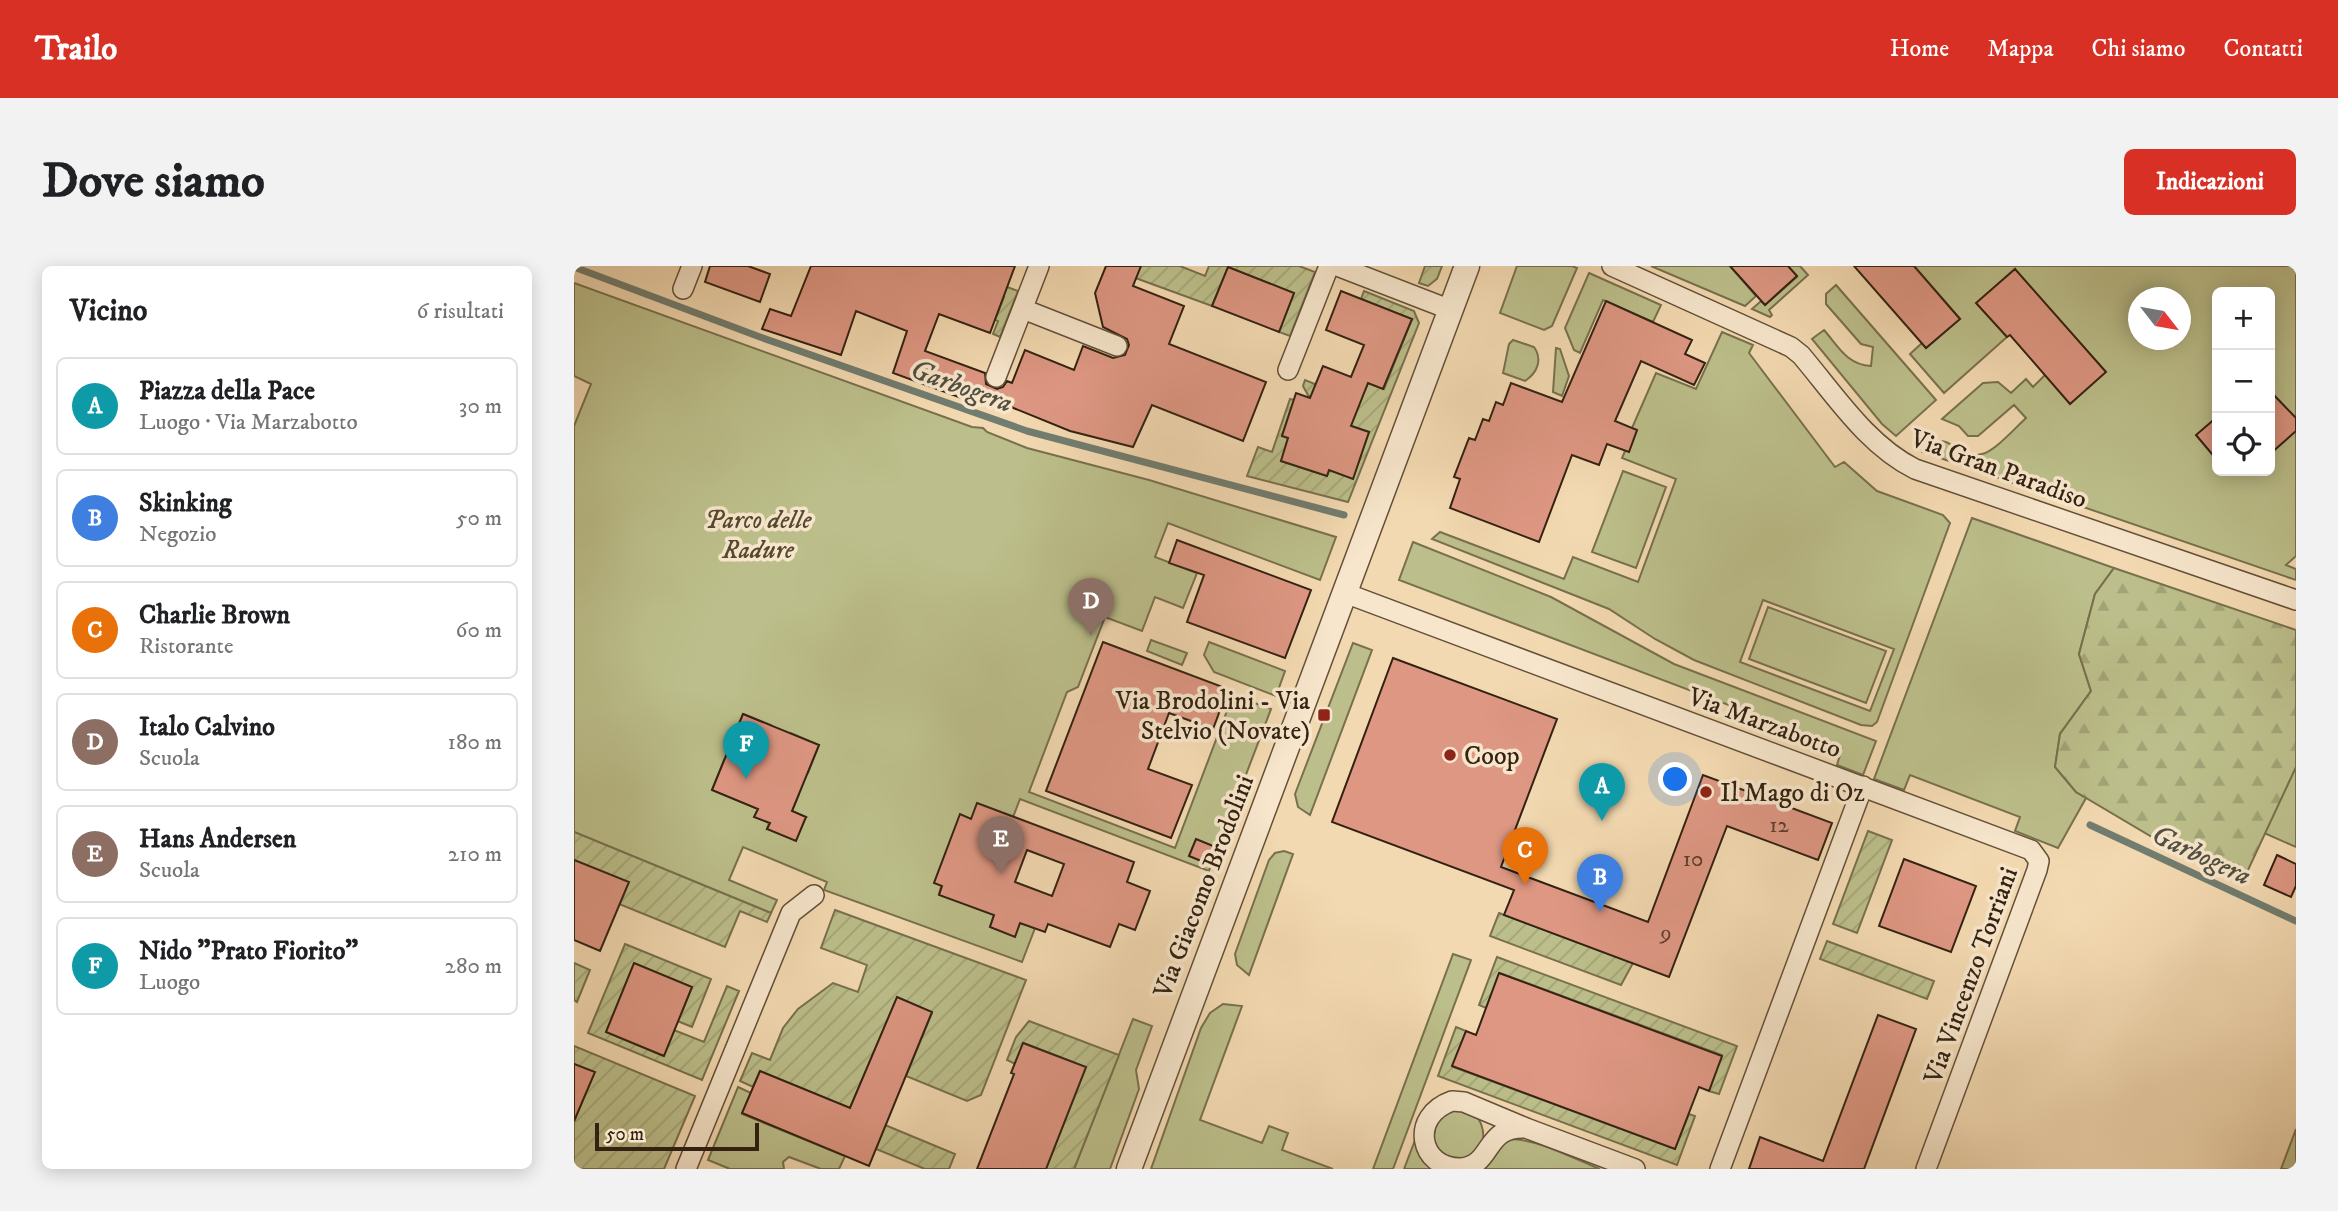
<!DOCTYPE html>
<html lang="it">
<head>
<meta charset="utf-8">
<style>
  :root { --surface:#fff; --page:#f2f2f2; --text:#202124; --muted:#757577; --line:#e0e0e0; --accent:#d93025 }
  body { margin:0; font-family:"IM FELL DW Pica",serif; background:var(--page); color:var(--text) }
  .controls { position:absolute; right:21px; top:21px; display:grid; overflow:hidden; border-radius:10px; box-shadow:0 4px 18px #0003 }
  .controls button { width:63px; height:63px; display:grid; place-items:center; padding:0; border:0; border-bottom:2px solid var(--line); background:var(--surface); color:var(--text); font:35px sans-serif }
  .compass { position:absolute; left:1554px; top:21px; width:63px; height:63px; border-radius:50%; background:var(--surface); box-shadow:0 4px 18px #0003; rotate:121deg }
  .scale { position:absolute; left:21px; bottom:18px; width:164px; box-sizing:border-box; padding-left:7px; border:4px solid #321; border-top:0; font-size:19px; line-height:24px; white-space:nowrap; color:#321; -webkit-text-stroke:5px #f7e6cc; paint-order:stroke }
  .you { position:absolute; left:1102px; top:514px; width:24px; height:24px; margin:-18px; border:5px solid #fff; border-radius:50%; background:#1a73e8; box-shadow:0 0 0 10px #1a73e833 }
  .badge { display:grid; place-items:center; width:46px; height:46px; border-radius:50%; background:var(--accent); color:#fff; font-size:23px; font-weight:700 }
  .pin { position:absolute; translate:-50% -58px; filter:drop-shadow(0 2px 4px #0008) }
  .pin::after { content:''; position:absolute; top:37px; width:24px; height:21px; background:inherit; clip-path:polygon(0 0,100% 0,50% 100%) }
  .list { margin:0; padding:0; list-style:none }
  h2 { display:flex; justify-content:space-between; align-items:center; height:91px; margin:0; padding:0 28px; font-size:30px }
  h2 small { font-size:23px; font-weight:400; color:var(--muted) }
  .list li { display:grid; grid-template-columns:46px 1fr auto; gap:21px; align-items:center; box-sizing:border-box; height:98px; margin:0 14px 14px; padding:0 14px; border:2px solid var(--line); border-radius:10px }
  .list b { display:block; font-size:26px; white-space:nowrap }
  .list p { margin:0; font-size:23px; white-space:nowrap; color:var(--muted) }
  .list em { font-size:23px; font-style:normal; color:var(--muted) }
  .icon { flex:none; width:38px; height:38px; fill:none; stroke:currentColor; stroke-width:2; stroke-linecap:round; stroke-linejoin:round }
  .map { position:relative; flex:none; width:1722px; height:903px; overflow:hidden; border-radius:10px }
  header { display:flex; align-items:center; gap:42px; box-sizing:border-box; height:98px; padding:0 35px; background:var(--accent); color:#fff }
  header strong { font-size:33px }
  nav { display:flex; gap:38px; margin-inline-start:auto; font-size:24px }
  .intro { display:flex; align-items:center; justify-content:space-between; box-sizing:border-box; height:168px; padding:0 42px }
  h1 { margin:0; font-size:49px }
  .button { padding:18px 32px; border-radius:10px; background:var(--accent); color:#fff; font-size:24px; font-weight:700 }
  main { display:flex; gap:42px; padding:0 42px }
  aside { flex:1; background:var(--surface); border-radius:10px; box-shadow:0 4px 18px #0003 }
  .map>svg:first-child { display:block }
  .green { fill:#bcbf8b; stroke:#78704e; stroke-width:2; fill-rule:evenodd }
  .forest { fill:url(#forest-firs); stroke:#78704e; stroke-width:2 }
  .garden { fill:url(#garden-furrows); stroke:#78704e; stroke-width:2 }
  .lines { fill:none; stroke-linecap:round; stroke-linejoin:round }
  .stream { stroke:#717d70; stroke-width:7 }
  .building { fill:#de9783; stroke:#321; stroke-width:2; fill-rule:evenodd }
  .minor-casing { stroke:#635039; stroke-width:22 }
  .tertiary-casing { stroke:#635039; stroke-width:27 }
  .minor { stroke:#f7e6cc; stroke-width:19 }
  .tertiary { stroke:#f7e6cc; stroke-width:24 }
  .poi-dot { fill:#8f2418; stroke:#f7e6cc; stroke-width:2.5 }
  .labels { text-anchor:middle; stroke-width:7; stroke-linejoin:round; paint-order:stroke }
  .number-label { font-size:23px; fill:#5e3f2e }
  .street-label { font-size:26px; fill:#321; stroke:#f7e6cc }
  .park-label { font-size:26px; font-style:italic; fill:#554930; stroke:#f7e6cc }
  .poi-label { font-size:26px; fill:#321; stroke:#f7e6cc; text-anchor:start }
  .water-label { font-size:28px; font-style:italic; fill:#525041; stroke:#f7e6cc }
</style>
</head>
<body>
<header>
<strong>Trailo</strong>
<nav><a>Home</a><a>Mappa</a><a>Chi siamo</a><a>Contatti</a></nav>
</header>
<div class="intro"><h1>Dove siamo</h1><a class="button">Indicazioni</a></div>
<main>
<aside>
<h2>Vicino<small>6 risultati</small></h2>
<ul class="list">
<li><span class="badge" style="background:#0f9aa8">A</span><div><b>Piazza della Pace</b><p>Luogo · Via Marzabotto</p></div><em>30 m</em></li>
<li><span class="badge" style="background:#3f7fe0">B</span><div><b>Skinking</b><p>Negozio</p></div><em>50 m</em></li>
<li><span class="badge" style="background:#e8710a">C</span><div><b>Charlie Brown</b><p>Ristorante</p></div><em>60 m</em></li>
<li><span class="badge" style="background:#8d6e63">D</span><div><b>Italo Calvino</b><p>Scuola</p></div><em>180 m</em></li>
<li><span class="badge" style="background:#8d6e63">E</span><div><b>Hans Andersen</b><p>Scuola</p></div><em>210 m</em></li>
<li><span class="badge" style="background:#0f9aa8">F</span><div><b>Nido &quot;Prato Fiorito&quot;</b><p>Luogo</p></div><em>280 m</em></li>
</ul>
</aside>
<div class="map">
<svg width="1722" height="903" viewBox="0 0 1722 903">
  <defs>
    <pattern id="forest-firs" width="22" height="20" patternUnits="userSpaceOnUse" patternTransform="scale(1.75)"><rect width="22" height="20" fill="#bcbf8b"/><path d="M5 1l3.5 6h-7zM16 11l3.5 6h-7z" fill="#a2a477"/></pattern>
    <pattern id="garden-furrows" width="10" height="10" patternUnits="userSpaceOnUse" patternTransform="scale(1.75)"><rect width="10" height="10" fill="#bcbf8b"/><path d="M-1 1l2-2M0 10L10 0M9 11l2-2" fill="none" stroke="#a2a477"/></pattern>
  </defs>
  <rect width="100%" height="100%" fill="#f3d9b1"/>
  <filter id="stains"><feTurbulence type="fractalNoise" baseFrequency=".00286" numOctaves="4"/><feColorMatrix values="0 0 0 0 .2 0 0 0 0 .09 0 0 0 0 .02 0 0 0 .5 -.17"/></filter>
  <radialGradient id="worn" r=".72"><stop offset=".6" stop-color="#630" stop-opacity="0"/><stop offset="1" stop-color="#630" stop-opacity=".3"/></radialGradient>
  <path class="green" d="M 943,0 L 998,0 L 1003,2 L 978,60 L 970,64 L 926,47 Z
    M 1077,0 L 1156,0 L 1182,30 L 1171,40 Z
    M 1214,0 L 1226,0 L 1234,9 L 1195,44 L 1198,49 L 1196,51 L 1178,43 L 1187,35 L 1191,39 L 1223,11 Z
    M 1340,0 L 1722,0 L 1722,290 L 1712,299 L 1722,303 L 1722,314 L 1349,186 C 1381,157 1375,197 1408,188 C 1421,185 1441,162 1452,152 L 1440,139 L 1404,170 L 1394,170 L 1385,160 L 1368,153 L 1409,117 L 1424,116 L 1437,127 L 1452,113 L 1459,121 L 1471,109 L 1441,3 L 1403,37 L 1433,71 L 1370,127 L 1336,88 L 1348,77 L 1352,82 L 1386,53 ZM 1643,26 L 1696,26 L 1696,205 L 1643,205 ZM 1564,32 L 1606,32 L 1606,74 L 1564,74 Z
    M 1015,7 L 1087,39 L 1079,56 L 1029,34 L 1006,87 L 1000,84 L 991,62 Z
    M 0,17 L 398,161 L 409,162 L 413,166 L 453,182 L 575,214 L 762,271 L 746,314 L 594,257 L 581,291 L 623,307 L 609,342 L 581,331 L 568,365 L 531,351 L 504,421 L 493,426 L 455,526 L 601,582 L 659,429 L 697,443 L 644,582 L 622,574 L 615,590 L 637,599 L 635,605 L 446,533 L 439,551 L 397,553 L 387,549 L 365,628 L 420,649 L 416,661 L 440,670 L 446,657 L 461,662 L 448,696 L 250,624 L 253,616 L 169,581 L 155,614 L 203,634 L 197,647 L 0,566 L 0,160 L 17,118 L 0,110 ZM 169,448 L 197,459 L 212,479 L 217,467 L 245,479 L 234,507 L 209,497 L 225,528 L 218,545 L 232,551 L 193,563 L 195,557 L 181,551 L 184,543 L 138,524 L 150,494 L 172,503 L 179,486 L 157,476 Z
    M 1262,19 L 1362,134 L 1322,170 L 1308,158 L 1238,73 L 1250,64 C 1264,80 1273,99 1297,100 L 1299,81 L 1287,78 L 1252,38 L 1252,28 Z
    M 1148,66 L 1179,79 L 1175,87 L 1261,201 L 1270,196 L 1303,225 L 1369,249 L 1376,257 L 1303,456 L 1298,460 L 1287,459 L 1120,394 L 1081,373 L 1035,343 L 858,273 L 866,266 L 990,313 L 999,291 L 1064,316 L 1102,213 L 1048,192 L 1051,185 L 1055,185 L 1063,164 L 1058,162 L 1082,107 L 1122,123 ZM 1189,334 L 1320,383 L 1296,445 L 1166,396 Z
    M 939,74 L 960,81 C 969,94 963,107 951,115 L 929,107 L 935,78 Z
    M 982,82 L 986,83 L 995,110 L 988,130 L 979,126 Z
    M 1049,205 L 1092,221 L 1062,302 L 1018,286 Z
    M 1398,252 L 1540,302 L 1521,328 L 1505,388 L 1517,425 L 1486,468 L 1481,501 L 1502,526 L 1512,532 L 1484,582 L 1441,565 L 1446,551 L 1336,509 L 1330,524 L 1300,513 Z
    M 839,276 L 977,331 L 1100,398 L 1302,475 L 1289,509 L 1263,499 L 1268,482 L 825,314 Z
    M 1194,341 L 1312,385 L 1292,437 L 1175,393 Z
    M 577,374 L 613,387 L 608,399 L 573,385 Z
    M 635,376 L 711,405 L 702,430 L 640,406 L 630,389 Z
    M 779,377 L 798,384 L 736,549 L 724,541 L 721,528 Z
    M 1722,501 L 1722,581 L 1690,567 Z
    M 710,585 L 719,588 L 675,709 L 663,699 L 661,688 L 695,594 L 701,587 Z
    M 879,688 L 897,694 L 819,903 L 799,903 Z
    M 649,738 L 668,740 L 626,854 L 688,877 L 695,860 L 714,867 L 708,884 L 759,903 L 577,903 L 627,762 L 636,747 Z
    M 559,753 L 578,760 L 562,804 L 565,823 L 536,903 L 500,903 Z
    M 164,821 L 177,827 L 168,848 L 271,890 L 265,903 L 247,903 L 215,891 L 209,896 L 210,903 L 156,903 L 134,894 Z
    M 879,842 L 904,852 C 912,865 912,884 896,892 C 892,894 884,895 879,896 L 858,878 L 858,859 Z
    M 843,869 L 862,903 L 830,903 Z
    M 936,873 C 964,873 1000,893 1026,903 L 905,903 L 921,883 Z"/>
  <path class="forest" d="M 1540,302 L 1722,364 L 1722,501 L 1668,617 L 1595,581 L 1502,526 L 1481,501 L 1486,468 L 1517,425 L 1505,388 L 1521,328 Z
    M 1722,863 L 1722,903 L 1707,903 Z"/>
  <path class="garden" d="M 378,0 L 444,25 L 426,71 L 419,68 L 424,55 L 421,54 L 430,31 Z
    M 564,0 L 606,0 L 631,10 L 635,0 L 725,0 L 741,6 L 716,70 L 705,66 L 720,27 L 654,1 L 638,40 L 545,6 Z
    M 851,0 L 868,0 L 863,13 L 854,20 L 845,17 Z
    M 790,25 L 840,45 L 845,57 L 774,236 L 673,210 L 684,181 L 698,186 L 716,133 L 720,134 L 708,169 L 714,172 L 707,195 L 753,210 L 755,204 L 779,212 L 795,166 C 769,157 741,147 729,120 L 731,114 L 786,136 L 794,117 L 810,123 L 838,53 L 787,33 Z
    M 1294,565 L 1318,574 L 1283,667 L 1259,658 Z
    M 0,566 L 197,647 L 193,656 L 166,645 L 151,681 L 45,638 L 54,616 L 0,594 Z
    M 261,644 L 452,714 L 407,829 L 393,835 L 332,810 L 358,747 L 323,732 L 276,842 L 186,805 L 179,821 L 166,815 L 178,787 L 196,794 L 209,762 L 224,743 L 259,717 L 284,726 L 293,699 L 247,682 Z
    M 925,647 L 1059,697 L 1047,719 L 916,670 Z
    M 1253,675 L 1360,715 L 1353,733 L 1246,693 Z
    M 51,678 L 137,713 L 118,761 L 101,754 L 108,746 L 118,721 L 60,698 L 32,766 L 89,790 L 100,764 L 130,776 L 153,720 L 165,725 L 128,814 L 14,767 Z
    M 923,691 L 1163,780 L 1145,828 L 1135,825 L 1148,789 L 926,707 L 912,742 L 905,739 Z
    M 0,697 L 16,704 L 3,736 L 0,734 Z
    M 455,755 L 545,789 L 500,903 L 472,903 L 512,801 L 450,777 L 441,798 L 433,794 L 442,771 Z
    M 882,761 L 892,765 L 879,801 L 1101,883 L 1115,848 L 1121,850 L 1103,899 L 864,810 Z
    M 0,780 L 121,830 L 90,903 L 0,903 L 0,856 L 20,807 L 0,798 Z
    M 311,859 L 381,888 L 375,903 L 351,903 L 302,883 Z"/>
  <g class="lines">
    <path class="stream" d="M 0,1 L 186,71 L 453,165 L 770,249
      M 1516,559 L 1722,655"/>
  </g>
  <path class="building" d="M 136,0 L 174,0 L 196,8 L 186,36 L 131,16 Z
    M 237,0 L 441,0 L 416,67 L 365,48 L 351,85 L 411,107 L 412,118 L 423,123 L 429,121 L 433,115 L 438,117 L 451,84 L 500,104 L 509,80 L 539,92 L 551,89 L 555,79 L 553,73 L 529,61 L 521,27 L 532,0 L 567,0 L 559,20 L 610,40 L 595,78 L 692,116 L 669,175 L 578,139 L 559,181 L 496,165 L 405,128 L 401,137 L 319,107 L 333,65 L 282,45 L 267,89 L 188,63 L 196,43 L 217,50 Z
    M 1156,0 L 1214,0 L 1223,10 L 1191,39 Z
    M 1280,0 L 1340,0 L 1386,53 L 1352,82 Z
    M 654,1 L 720,27 L 705,66 L 638,40 Z
    M 1441,3 L 1532,106 L 1496,138 L 1436,69 L 1433,71 L 1402,37 Z
    M 767,25 L 838,53 L 809,123 L 794,117 L 777,160 L 795,166 L 779,213 L 755,204 L 753,210 L 707,195 L 714,172 L 708,170 L 722,127 L 736,132 L 749,100 L 777,111 L 790,79 L 752,64 Z
    M 1032,35 L 1118,74 L 1111,88 L 1131,97 L 1120,119 L 1067,95 L 1041,155 L 1063,164 L 1055,186 L 1033,178 L 1025,199 L 998,189 L 965,276 L 876,242 L 886,213 L 880,211 L 895,172 L 901,174 L 909,153 L 915,155 L 922,136 L 929,139 L 937,117 L 988,136 Z
    M 1696,125 L 1722,152 L 1722,165 L 1696,188 Z
    M 1643,151 L 1643,194 L 1622,169 Z
    M 603,274 L 737,324 L 711,392 L 613,356 L 630,309 L 595,297 Z
    M 529,376 L 654,423 L 639,463 L 595,447 L 574,503 L 618,519 L 597,572 L 472,525 Z
    M 819,392 L 983,453 L 927,601 L 1074,656 L 1129,509 L 1258,557 L 1244,594 L 1153,560 L 1095,711 L 930,649 L 940,624 L 758,556 Z
    M 169,448 L 245,479 L 218,545 L 232,551 L 222,575 L 193,563 L 196,557 L 180,551 L 184,543 L 138,524 Z
    M 403,537 L 560,596 L 553,616 L 576,625 L 561,664 L 545,658 L 536,681 L 474,658 L 471,666 L 446,657 L 441,671 L 416,661 L 420,649 L 365,629 L 368,620 L 360,617 L 386,548 L 397,553 ZM 453,584 L 490,598 L 478,630 L 441,616 Z
    M 622,573 L 644,582 L 637,599 L 615,590 Z
    M 1703,589 L 1722,598 L 1722,620 L 1717,631 L 1690,619 Z
    M 1330,593 L 1402,620 L 1377,686 L 1305,660 Z
    M 0,594 L 55,616 L 26,685 L 0,674 Z
    M 60,697 L 118,721 L 90,790 L 32,766 Z
    M 925,707 L 1148,790 L 1135,825 L 1125,821 L 1101,883 L 878,800 L 892,765 L 902,769 Z
    M 323,731 L 358,746 L 295,900 L 168,847 L 186,805 L 276,842 Z
    M 1304,749 L 1342,763 L 1290,903 L 1175,903 L 1186,871 L 1249,895 Z
    M 449,777 L 512,801 L 472,903 L 403,903 L 440,808 L 437,807 Z
    M 0,798 L 21,806 L 0,855 Z"/>
  <g class="lines">
    <g class="minor-casing">
      <path id="minor" d="M 763,0 L 877,44
        M 1038,0 L 1217,81 L 1227,89 C 1261,129 1293,179 1341,203 L 1722,334
        M 109,23 L 118,0
        M 449,43 L 543,80
        M 714,104 L 755,0
        M 422,111 L 465,0
        M 771,327 L 1457,584 L 1465,595 L 1463,604 L 1352,903
        M 878,835 L 890,836 L 952,862 C 909,860 920,899 887,902 C 845,903 835,850 878,835 Z
        M 952,862 L 1061,903
        M 112,903 L 217,647 L 240,629
        M 1146,903 L 1289,520"/>
    </g>
    <g class="tertiary-casing">
      <path id="tertiary" d="M 555,903 L 893,0"/>
    </g>
    <use href="#minor" class="minor"/>
    <use href="#tertiary" class="tertiary"/>
  </g>
  <g class="poi-dot">
    <rect x="743" y="442" width="14" height="14" rx="3.5"/>
    <circle cx="876" cy="489" r="7"/>
    <circle cx="1132" cy="526" r="7"/>
  </g>
  <g class="labels">
    <g class="number-label">
      <text x="1205" y="566">12</text>
      <text x="1119" y="600">10</text>
      <text x="1092" y="674">9</text>
    </g>
    <g class="street-label">
      <text transform="translate(1425 202) rotate(20)" y="9">Via Gran Paradiso</text>
      <text transform="translate(1191 456) rotate(20)" y="9">Via Marzabotto</text>
      <text transform="translate(629 620) rotate(-69)" y="9">Via Giacomo Brodolini</text>
      <text transform="translate(1396 709) rotate(-70)" y="9">Via Vincenzo Torriani</text>
    </g>
    <g class="park-label">
      <text x="184" y="262">Parco delle<tspan x="184" dy="30">Radure</tspan></text>
    </g>
    <g class="poi-label">
      <text x="736" y="443" text-anchor="end">Via Brodolini - Via<tspan x="736" dy="30">Stelvio (Novate)</tspan></text>
      <text x="890" y="498">Coop</text>
      <text x="1146" y="535">Il Mago di Oz</text>
    </g>
    <g class="water-label">
      <text transform="translate(388 119) rotate(20)" y="10">Garbogera</text>
      <text transform="translate(1628 588) rotate(25)" y="10">Garbogera</text>
    </g>
  </g>
  <rect width="100%" height="100%" filter="url(#stains)"/>
  <rect width="100%" height="100%" fill="url(#worn)"/>
</svg>
<div class="controls">
<button>+</button>
<button>−</button>
<button><svg class="icon" aria-label="locate" viewBox="0 0 24 24"><circle cx="12" cy="12" r="6"/><path d="M12 2v4M12 18v4M2 12h4M18 12h4"/></svg></button>
</div>
<svg class="compass" viewBox="-18 -18 36 36"><path d="M0-13l5 13h-10z" fill="#e53935"/><path d="M0 13l5-13h-10z" fill="#757577"/></svg>
<div class="scale">50 m</div>
<div class="you"></div>
<div class="pin badge" style="left:1028px;top:555px;background:#0f9aa8">A</div>
<div class="pin badge" style="left:1026px;top:646px;background:#3f7fe0">B</div>
<div class="pin badge" style="left:951px;top:619px;background:#e8710a">C</div>
<div class="pin badge" style="left:517px;top:370px;background:#8d6e63">D</div>
<div class="pin badge" style="left:427px;top:608px;background:#8d6e63">E</div>
<div class="pin badge" style="left:172px;top:513px;background:#0f9aa8">F</div>
</div>
</main>
</body>
</html>
